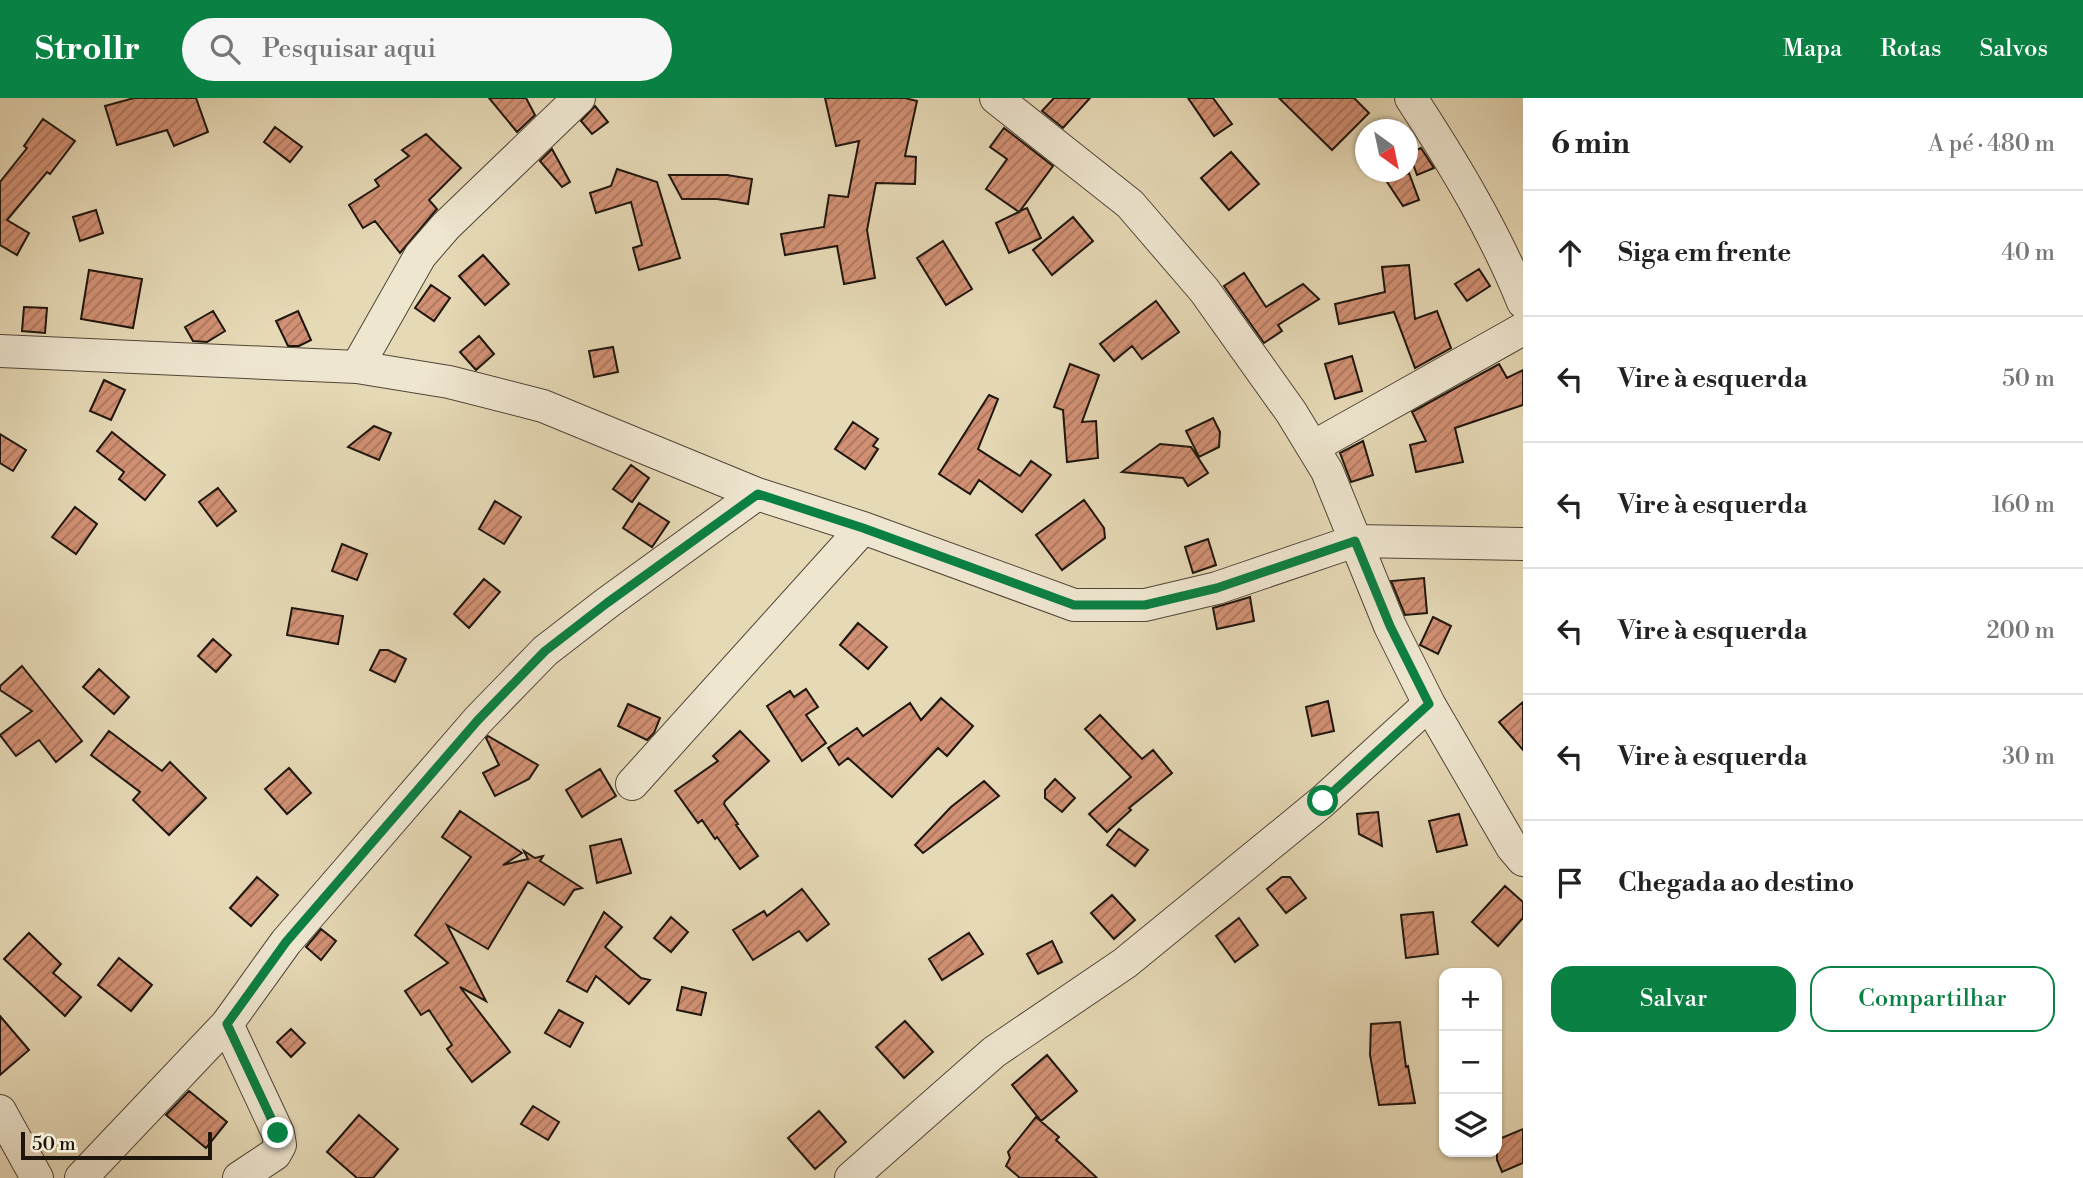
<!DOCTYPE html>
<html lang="pt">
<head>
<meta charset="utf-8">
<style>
  :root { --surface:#fff; --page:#f6f6f6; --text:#222; --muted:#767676; --line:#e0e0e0; --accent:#0b8043 }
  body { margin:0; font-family:"Libre Bodoni",serif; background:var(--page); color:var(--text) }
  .controls { position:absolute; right:21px; bottom:21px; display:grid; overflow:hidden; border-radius:14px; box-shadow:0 2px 5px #0004 }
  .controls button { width:63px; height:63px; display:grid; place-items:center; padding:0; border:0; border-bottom:2px solid var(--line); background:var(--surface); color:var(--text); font:35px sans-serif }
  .compass { position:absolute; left:1355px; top:21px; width:63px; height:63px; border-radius:50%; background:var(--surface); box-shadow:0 2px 5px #0004; rotate:147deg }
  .scale { position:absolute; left:21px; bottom:18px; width:191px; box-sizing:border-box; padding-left:7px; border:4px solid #1e150d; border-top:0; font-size:19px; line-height:24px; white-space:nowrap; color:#1e150d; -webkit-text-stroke:5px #efe6d0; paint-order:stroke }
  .stop { position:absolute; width:21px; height:21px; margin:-16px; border:5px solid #0b8043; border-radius:50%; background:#fff }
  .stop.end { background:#0b8043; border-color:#fff; box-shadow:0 2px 7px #0008 }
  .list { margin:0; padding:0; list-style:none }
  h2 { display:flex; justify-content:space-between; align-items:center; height:91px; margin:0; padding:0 28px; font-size:30px }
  h2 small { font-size:23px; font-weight:400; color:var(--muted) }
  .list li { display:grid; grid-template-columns:46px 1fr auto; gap:21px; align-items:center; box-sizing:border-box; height:126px; padding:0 28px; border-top:2px solid var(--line) }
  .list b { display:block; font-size:26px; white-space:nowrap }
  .list em { font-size:23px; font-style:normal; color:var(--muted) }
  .actions { display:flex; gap:14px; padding:21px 28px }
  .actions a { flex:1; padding:16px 0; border:2px solid var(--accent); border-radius:21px; text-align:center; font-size:24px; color:var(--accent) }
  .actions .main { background:var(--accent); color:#fff }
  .icon { flex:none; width:38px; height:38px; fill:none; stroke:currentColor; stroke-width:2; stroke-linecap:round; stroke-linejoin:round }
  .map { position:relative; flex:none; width:1523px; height:1080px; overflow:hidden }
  header { display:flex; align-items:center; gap:42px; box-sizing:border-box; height:98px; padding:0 35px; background:var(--accent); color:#fff }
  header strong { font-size:33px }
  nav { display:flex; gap:38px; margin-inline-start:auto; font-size:24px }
  .search { width:490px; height:63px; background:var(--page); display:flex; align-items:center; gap:18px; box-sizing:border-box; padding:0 24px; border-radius:38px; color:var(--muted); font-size:26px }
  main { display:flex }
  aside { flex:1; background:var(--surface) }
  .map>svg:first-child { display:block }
  .building { fill:url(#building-hatch); stroke:#1e150d; stroke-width:2 }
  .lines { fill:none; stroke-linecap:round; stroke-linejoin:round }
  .minor-casing { stroke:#504637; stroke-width:34 }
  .minor { stroke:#efe6d0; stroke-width:32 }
  .route { stroke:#0b8043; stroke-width:9 }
</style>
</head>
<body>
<header>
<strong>Strollr</strong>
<div class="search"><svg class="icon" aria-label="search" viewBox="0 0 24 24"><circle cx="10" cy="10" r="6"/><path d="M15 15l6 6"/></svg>Pesquisar aqui</div>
<nav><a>Mapa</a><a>Rotas</a><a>Salvos</a></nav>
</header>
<main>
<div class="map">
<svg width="1523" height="1080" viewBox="0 0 1523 1080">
  <defs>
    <pattern id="building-hatch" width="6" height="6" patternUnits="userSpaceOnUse" patternTransform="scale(1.75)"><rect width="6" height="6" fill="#d29174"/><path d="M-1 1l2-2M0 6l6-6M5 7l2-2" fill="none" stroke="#aa755e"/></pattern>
  </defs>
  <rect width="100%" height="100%" fill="#e6d9b6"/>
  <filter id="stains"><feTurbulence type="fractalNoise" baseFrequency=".00286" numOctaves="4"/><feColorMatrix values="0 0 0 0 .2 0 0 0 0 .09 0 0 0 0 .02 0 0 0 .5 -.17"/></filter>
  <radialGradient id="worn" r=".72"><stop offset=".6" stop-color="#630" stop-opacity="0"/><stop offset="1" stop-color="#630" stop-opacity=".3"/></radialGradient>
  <path class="building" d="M 134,0 L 196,0 L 208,34 L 174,48 L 167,32 L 117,47 L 105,8 Z
    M 489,0 L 526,0 L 535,17 L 517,34 Z
    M 825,0 L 905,0 L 917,3 L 905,58 L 916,59 L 915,86 L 876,85 L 867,132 L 875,180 L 844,186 L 837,148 L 785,157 L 781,136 L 824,129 L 829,97 L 848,99 L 859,43 L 836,48 Z
    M 1054,0 L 1090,0 L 1063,30 L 1042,13 Z
    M 1188,0 L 1213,0 L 1232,26 L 1214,38 Z
    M 1279,0 L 1354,0 L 1369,15 L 1332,52 Z
    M 595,8 L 608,24 L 592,36 L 581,23 Z
    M 43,21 L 75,43 L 50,76 L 47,74 L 7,122 L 29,135 L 17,157 L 0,147 L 0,84 L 27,50 L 24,48 Z
    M 275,29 L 302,49 L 290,64 L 264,44 Z
    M 1004,30 L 1053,68 L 1020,113 L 1027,110 L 1041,140 L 1009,155 L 996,125 L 1019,114 L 986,91 L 1007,61 L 990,49 Z
    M 426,36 L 461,70 L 429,102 L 437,111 L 400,155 L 375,123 L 363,130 L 349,107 L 379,88 L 375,82 L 409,58 L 402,52 Z
    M 1421,50 L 1434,70 L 1417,77 L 1409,55 Z
    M 552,51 L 570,84 L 562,89 L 540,63 Z
    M 1231,54 L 1259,86 L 1229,112 L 1201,80 Z
    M 617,71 L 657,84 L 680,160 L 639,172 L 633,150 L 642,147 L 631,104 L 596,115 L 590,95 L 611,88 Z
    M 1409,75 L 1419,102 L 1403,108 L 1387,84 Z
    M 669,77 L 727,77 L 752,81 L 748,106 L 717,101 L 682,101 Z
    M 96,112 L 103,135 L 80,143 L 73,119 Z
    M 1073,119 L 1093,143 L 1052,177 L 1033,152 Z
    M 943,143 L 972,191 L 946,207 L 917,160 Z
    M 483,157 L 509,186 L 485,207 L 459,178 Z
    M 1409,167 L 1415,221 L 1437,213 L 1451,250 L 1415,270 L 1394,214 L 1339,226 L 1335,206 L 1385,194 L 1382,169 Z
    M 1479,171 L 1490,188 L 1467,203 L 1455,186 Z
    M 89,172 L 142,181 L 133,230 L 81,221 Z
    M 1244,175 L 1266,209 L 1303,186 L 1319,201 L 1278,227 L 1282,233 L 1264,245 L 1224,188 Z
    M 431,187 L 450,200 L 434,223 L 415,210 Z
    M 1156,203 L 1179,234 L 1142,261 L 1132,248 L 1114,263 L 1100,246 Z
    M 24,209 L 47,210 L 45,235 L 22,233 Z
    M 213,213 L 225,233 L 207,244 L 193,243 L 185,229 Z
    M 298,213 L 311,242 L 299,248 L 288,248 L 276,223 Z
    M 479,238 L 494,256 L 476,272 L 460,254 Z
    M 613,249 L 618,274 L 594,279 L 589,253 Z
    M 1352,258 L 1362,293 L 1335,301 L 1325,266 Z
    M 1070,266 L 1099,277 L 1082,324 L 1096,323 L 1098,360 L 1067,364 L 1063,312 L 1054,309 Z
    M 1499,266 L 1507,280 L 1523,272 L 1523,307 L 1455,330 L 1463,364 L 1416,374 L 1410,347 L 1426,343 L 1412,314 Z
    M 104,282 L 125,292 L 111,322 L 90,313 Z
    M 989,297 L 998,301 L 978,351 L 1020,378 L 1031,363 L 1051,377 L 1022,414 L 979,382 L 970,396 L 939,376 Z
    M 1213,320 L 1220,334 L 1219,349 L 1199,359 L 1186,333 Z
    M 853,324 L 878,341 L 873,348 L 878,351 L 865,371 L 835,351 Z
    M 374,328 L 391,335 L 379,362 L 348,349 Z
    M 112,334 L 165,377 L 145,402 L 119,381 L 124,374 L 97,353 Z
    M 0,336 L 26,352 L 13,373 L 0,365 Z
    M 1363,343 L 1373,377 L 1351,384 L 1340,355 Z
    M 1160,346 L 1191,349 L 1208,375 L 1188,388 L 1183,380 L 1122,374 Z
    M 631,367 L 649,380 L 632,404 L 613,391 Z
    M 218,390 L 236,413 L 217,428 L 199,404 Z
    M 1084,402 L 1104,430 L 1105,440 L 1062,472 L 1036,437 Z
    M 495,403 L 521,419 L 504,446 L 479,431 Z
    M 639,405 L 669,424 L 652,449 L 623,430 Z
    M 75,409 L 97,426 L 76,456 L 52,439 Z
    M 1208,441 L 1216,467 L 1193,475 L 1185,449 Z
    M 342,446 L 367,456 L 357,482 L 332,473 Z
    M 1424,480 L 1427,515 L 1405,517 L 1391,483 Z
    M 484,481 L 500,494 L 469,530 L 454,516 Z
    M 1250,499 L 1254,523 L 1217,531 L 1213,510 Z
    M 292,510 L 343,518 L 338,546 L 287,537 Z
    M 1433,519 L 1451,528 L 1438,556 L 1420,547 Z
    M 858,525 L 887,549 L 868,571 L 840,547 Z
    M 213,541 L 231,557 L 216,574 L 198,558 Z
    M 380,552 L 388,552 L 406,561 L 395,584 L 370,572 Z
    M 22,568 L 82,643 L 56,664 L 39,642 L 16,658 L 0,637 L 32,613 L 0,592 L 0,588 Z
    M 99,571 L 129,599 L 114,616 L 83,589 Z
    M 806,591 L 818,609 L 806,617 L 826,645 L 802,663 L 767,608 L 790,593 L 794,599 Z
    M 941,600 L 973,628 L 947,658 L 938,650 L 892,699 L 848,660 L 839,667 L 828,650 L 857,630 L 863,638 L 910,605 L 921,622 Z
    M 1328,603 L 1334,633 L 1312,638 L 1306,609 Z
    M 1523,604 L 1523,652 L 1499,624 Z
    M 628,606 L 660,620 L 654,635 L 647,642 L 618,628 Z
    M 1100,617 L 1142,661 L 1153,652 L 1172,675 L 1129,710 L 1131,712 L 1107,734 L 1089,716 L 1131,679 L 1085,631 Z
    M 109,633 L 162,673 L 170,664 L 206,700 L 169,737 L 133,702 L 140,694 L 91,657 Z
    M 740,633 L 769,663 L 725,703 L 724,706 L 738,726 L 736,727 L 758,758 L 740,771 L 717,739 L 715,741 L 702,722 L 698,725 L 675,693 L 718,663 L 713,658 Z
    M 488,638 L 538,667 L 529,681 L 495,698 L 483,675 L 499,667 L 486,640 Z
    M 289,670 L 311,695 L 287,716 L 265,691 Z
    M 600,671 L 616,698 L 582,719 L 566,692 Z
    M 1055,681 L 1075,700 L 1062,714 L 1045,700 L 1045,692 Z
    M 984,683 L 999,698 L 923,755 L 915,747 L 951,709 Z
    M 460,713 L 522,755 L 503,767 L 528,761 L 524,753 L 535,760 L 543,758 L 540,763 L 582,790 L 574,792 L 564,807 L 528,784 L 488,851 L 447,827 L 486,903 L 460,889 L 510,954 L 472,984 L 447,951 L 452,947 L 429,912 L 421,917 L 405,893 L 448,865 L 415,837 L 471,759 L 442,739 Z
    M 1378,714 L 1382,748 L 1359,736 L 1357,716 Z
    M 1459,716 L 1467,747 L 1437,754 L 1429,723 Z
    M 1119,731 L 1148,752 L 1135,768 L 1107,747 Z
    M 621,741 L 631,775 L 597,785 L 590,748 Z
    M 257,779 L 278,797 L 251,828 L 230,810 Z
    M 1282,779 L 1290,779 L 1306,800 L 1286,815 L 1267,791 Z
    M 1505,788 L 1523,804 L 1523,820 L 1498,848 L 1472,824 Z
    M 802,791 L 829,826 L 807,843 L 799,833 L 753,862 L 733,832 L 764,813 L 767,818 Z
    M 1112,797 L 1135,822 L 1114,841 L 1091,815 Z
    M 604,814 L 622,829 L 605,849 L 641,880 L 650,882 L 629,906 L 596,878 L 587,894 L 567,883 Z
    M 1433,814 L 1438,856 L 1406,860 L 1401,817 Z
    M 671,819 L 688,834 L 671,854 L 654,840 Z
    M 1239,820 L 1258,847 L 1235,864 L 1216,838 Z
    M 321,831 L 336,843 L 321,862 L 306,849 Z
    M 29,835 L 61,866 L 53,875 L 81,899 L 65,918 L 4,861 Z
    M 969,835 L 983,856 L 942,882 L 929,861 Z
    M 1052,843 L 1062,864 L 1038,876 L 1027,856 Z
    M 119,860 L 152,887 L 131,913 L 98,887 Z
    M 682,889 L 706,895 L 701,917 L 677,912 Z
    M 559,912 L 583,925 L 570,949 L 545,935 Z
    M 0,918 L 29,952 L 0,977 Z
    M 905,923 L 933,954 L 904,980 L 876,949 Z
    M 1400,924 L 1406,969 L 1408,968 L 1415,1005 L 1379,1007 L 1370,957 L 1371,926 Z
    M 291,931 L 305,945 L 291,959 L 277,944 Z
    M 1047,957 L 1077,993 L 1041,1023 L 1012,987 Z
    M 189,993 L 227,1024 L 206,1050 L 166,1017 Z
    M 533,1008 L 559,1024 L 548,1042 L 521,1026 Z
    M 819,1013 L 846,1044 L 815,1071 L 788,1040 Z
    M 359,1017 L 398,1051 L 373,1080 L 357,1080 L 327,1054 Z
    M 1036,1019 L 1059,1039 L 1056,1042 L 1097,1080 L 1020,1080 L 1006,1068 L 1010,1060 L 1008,1054 Z
    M 1523,1031 L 1523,1065 L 1502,1074 L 1497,1062 L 1497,1042 Z"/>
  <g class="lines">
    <g class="minor-casing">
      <path id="minor" d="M 996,0 L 1130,106 L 1204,192 L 1291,314 L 1327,373 L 1390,528 L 1429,606 L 1512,749 L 1523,762
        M 1411,0 C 1454,66 1494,132 1523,204
        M 0,253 L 357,269 L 449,284 L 543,308 L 757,396 L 863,430 L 1074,507 L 1145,507 L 1217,490 L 1355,443 L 1523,446
        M 357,269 L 420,158 L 446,128 L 579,0
        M 1313,349 L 1523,231
        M 632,686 L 863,430
        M 227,926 L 278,1035 L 280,1047 L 275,1056 L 239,1080
        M 0,1013 L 37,1080
        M 81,1080 L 227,926 L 286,844 L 478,622 L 545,553 L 607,505 L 757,396
        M 851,1080 L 994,954 L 1125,865 L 1323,703 L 1429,606"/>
    </g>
    <use href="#minor" class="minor"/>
  </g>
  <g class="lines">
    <path class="route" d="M 278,1035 L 227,926 L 286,844 L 478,622 L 545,553 L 607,505 L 758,396 L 863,430 L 1074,507 L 1145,507 L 1217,490 L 1355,443 L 1390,528 L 1429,606 L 1323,703"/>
  </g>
  <rect width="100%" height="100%" filter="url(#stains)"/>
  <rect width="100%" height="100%" fill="url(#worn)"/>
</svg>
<div class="controls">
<button>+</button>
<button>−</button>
<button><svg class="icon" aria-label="layers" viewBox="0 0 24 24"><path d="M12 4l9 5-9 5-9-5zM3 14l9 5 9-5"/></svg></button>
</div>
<svg class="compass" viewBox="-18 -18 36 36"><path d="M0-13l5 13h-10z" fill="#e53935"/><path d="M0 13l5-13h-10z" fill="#767676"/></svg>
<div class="scale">50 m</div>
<div class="stop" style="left:1323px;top:703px"></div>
<div class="stop end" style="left:278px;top:1035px"></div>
</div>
<aside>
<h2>6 min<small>A pé · 480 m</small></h2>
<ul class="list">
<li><svg class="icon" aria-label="ahead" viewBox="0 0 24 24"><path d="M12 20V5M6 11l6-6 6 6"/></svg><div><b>Siga em frente</b></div><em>40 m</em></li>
<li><svg class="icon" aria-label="left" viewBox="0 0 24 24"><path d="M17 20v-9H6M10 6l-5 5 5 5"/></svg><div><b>Vire à esquerda</b></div><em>50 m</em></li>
<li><svg class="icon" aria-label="left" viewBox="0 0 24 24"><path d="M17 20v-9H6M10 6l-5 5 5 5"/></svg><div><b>Vire à esquerda</b></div><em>160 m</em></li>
<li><svg class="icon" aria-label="left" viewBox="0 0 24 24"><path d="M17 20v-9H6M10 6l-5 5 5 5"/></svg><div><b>Vire à esquerda</b></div><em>200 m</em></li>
<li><svg class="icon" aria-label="left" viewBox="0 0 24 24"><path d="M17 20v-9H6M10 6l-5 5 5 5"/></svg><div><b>Vire à esquerda</b></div><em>30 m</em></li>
<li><svg class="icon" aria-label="arrive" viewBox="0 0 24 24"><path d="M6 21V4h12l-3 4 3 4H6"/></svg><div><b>Chegada ao destino</b></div></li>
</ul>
<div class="actions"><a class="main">Salvar</a><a>Compartilhar</a></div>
</aside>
</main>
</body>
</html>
